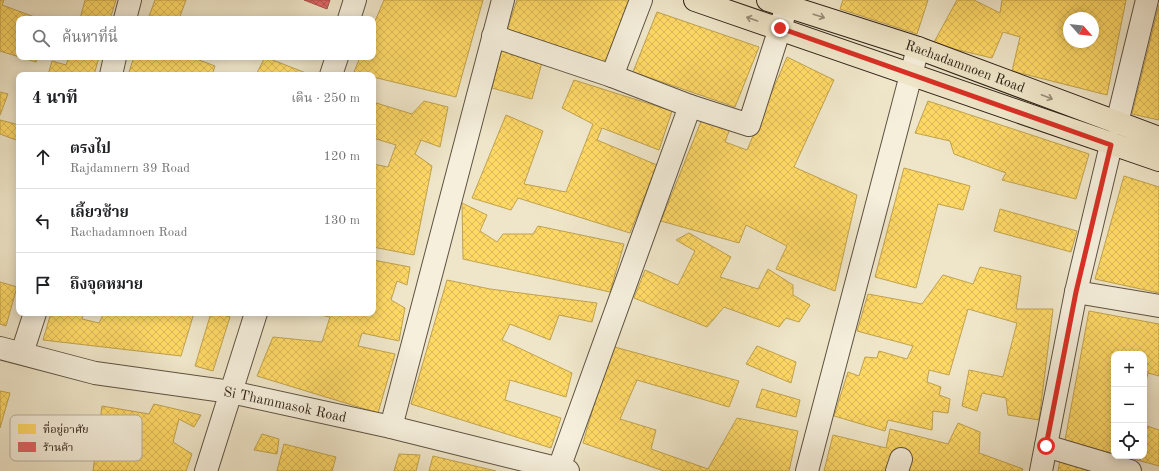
<!DOCTYPE html>
<html lang="th">
<head>
<meta charset="utf-8">
<style>
  :root { --surface:#fff; --page:#f6f6f6; --text:#202124; --muted:#757577; --line:#e0e0e0 }
  body { margin:0; font-family:"Old Standard TT","Noto Serif Thai",serif; background:var(--page); color:var(--text) }
  .controls { position:absolute; right:12px; bottom:12px; display:grid; overflow:hidden; border-radius:8px; box-shadow:0 2px 10px #0003 }
  .controls button { width:36px; height:36px; display:grid; place-items:center; padding:0; border:0; border-bottom:1px solid var(--line); background:var(--surface); color:var(--text); font:20px sans-serif }
  .compass { position:absolute; left:1063px; top:12px; width:36px; height:36px; border-radius:50%; background:var(--surface); box-shadow:0 2px 10px #0003; rotate:117deg }
  .stop { position:absolute; width:12px; height:12px; margin:-9px; border:3px solid #d93025; border-radius:50%; background:#fff }
  .stop.end { background:#d93025; border-color:#fff; box-shadow:0 1px 4px #0008 }
  .list { margin:0; padding:0; list-style:none }
  h2 { display:flex; justify-content:space-between; align-items:center; height:52px; margin:0; padding:0 16px; font-size:17px }
  h2 small { font-size:13px; font-weight:400; color:var(--muted) }
  .list li { display:grid; grid-template-columns:26px 1fr auto; gap:12px; align-items:center; box-sizing:border-box; height:64px; padding:0 16px; border-top:1px solid var(--line) }
  .list b { display:block; font-size:15px; white-space:nowrap }
  .list p { margin:0; font-size:13px; white-space:nowrap; color:var(--muted) }
  .list em { font-size:13px; font-style:normal; color:var(--muted) }
  .icon { flex:none; width:22px; height:22px; fill:none; stroke:currentColor; stroke-width:2; stroke-linecap:round; stroke-linejoin:round }
  .map { position:relative; flex:none; width:1159px; height:471px; overflow:hidden }
  .search { position:absolute; background:var(--surface); box-shadow:0 2px 10px #0003; left:16px; top:16px; width:360px; height:44px; display:flex; align-items:center; gap:10px; box-sizing:border-box; padding:0 14px; border-radius:8px; color:var(--muted); font-size:15px }
  .panel { position:absolute; background:var(--surface); box-shadow:0 2px 10px #0003; left:16px; top:72px; width:360px; height:244px; border-radius:8px }
  .map>svg:first-child { display:block }
  .homes { fill:url(#homes-cross-hatch); stroke:#c0a24e; fill-rule:evenodd }
  .shops { fill:url(#shops-cross-hatch); stroke:#ab514e }
  .lines { fill:none; stroke-linecap:round; stroke-linejoin:round }
  .minor-casing { stroke:#5e5242; stroke-width:24 }
  .major-casing { stroke:#2e2015; stroke-width:24 }
  .minor { stroke:#f5efdc; stroke-width:22 }
  .major { stroke:#efe6c9; stroke-width:22 }
  .oneway { stroke:#988d78 }
  .route { stroke:#d93025; stroke-width:5 }
  .labels { text-anchor:middle; stroke-width:4; stroke-linejoin:round; paint-order:stroke }
  .street-label { font-size:14px; fill:#2e2015; stroke:#f5efdc }
  .key { fill:#f5efdc; stroke:#b9b1a0; stroke-width:1 }
  .key-label { font-size:11px; fill:#2e2015 }
</style>
</head>
<body>
<div class="map">
<svg width="1159" height="471" viewBox="0 0 1159 471">
  <defs>
    <pattern id="homes-cross-hatch" width="8" height="8" patternUnits="userSpaceOnUse"><rect width="8" height="8" fill="#ffd966"/><path d="M0 0l8 8M0 8l8-8" fill="none" stroke="#dbba58"/></pattern>
    <pattern id="shops-cross-hatch" width="8" height="8" patternUnits="userSpaceOnUse"><rect width="8" height="8" fill="#e06666"/><path d="M0 0l8 8M0 8l8-8" fill="none" stroke="#b65453"/></pattern>
  </defs>
  <rect width="100%" height="100%" fill="#efe6c9"/>
  <filter id="stains"><feTurbulence type="fractalNoise" baseFrequency=".005" numOctaves="4"/><feColorMatrix values="0 0 0 0 .2 0 0 0 0 .09 0 0 0 0 .02 0 0 0 .5 -.17"/></filter>
  <radialGradient id="worn" r=".72"><stop offset=".6" stop-color="#630" stop-opacity="0"/><stop offset="1" stop-color="#630" stop-opacity=".3"/></radialGradient>
  <path class="homes" d="M 0,0 L 4,0 L 2,5 L 40,19 L 19,19 L 19,57 L 38,57 L 36,62 L 0,51 Z
    M 85,0 L 116,0 L 110,19 L 80,19 Z
    M 155,0 L 186,0 L 179,19 L 148,19 Z
    M 384,0 L 483,0 L 456,97 L 373,77 L 373,75 L 367,75 L 354,72 L 360,57 L 373,57 L 373,26 Z
    M 517,0 L 634,0 L 610,71 L 505,36 Z
    M 843,0 L 928,0 L 917,34 L 840,9 Z
    M 957,0 L 974,0 L 1000,13 L 1002,0 L 1126,0 L 1107,95 L 1012,71 L 1020,37 L 1003,32 L 992,58 L 933,44 ZM 1069,18 L 1093,18 L 1093,42 L 1069,42 Z
    M 1159,5 L 1159,120 L 1132,114 Z
    M 657,12 L 759,47 L 735,107 L 633,72 Z
    M 504,41 L 544,55 L 532,99 L 492,88 Z
    M 69,57 L 99,57 L 94,75 L 48,75 L 52,61 L 66,65 Z
    M 134,57 L 191,57 L 215,66 L 212,75 L 128,75 Z
    M 265,57 L 306,73 L 305,75 L 262,75 L 257,73 Z
    M 787,57 L 834,80 L 794,167 L 857,195 L 835,291 L 776,269 L 787,246 L 746,225 L 739,243 L 661,221 L 702,119 L 731,126 L 725,142 L 747,150 Z
    M 574,80 L 672,111 L 659,150 L 602,128 L 597,140 L 657,165 L 630,233 L 518,198 L 511,210 L 472,198 L 506,115 L 543,131 L 524,184 L 566,192 L 593,124 L 562,108 Z
    M 0,92 L 8,94 L 0,115 Z
    M 424,101 L 448,107 L 440,147 L 421,140 L 415,154 L 432,166 L 414,255 L 373,247 L 373,164 L 388,167 L 396,145 L 373,138 L 373,102 L 412,114 Z
    M 928,101 L 1089,154 L 1076,199 L 1002,180 L 1006,173 L 954,154 L 950,141 L 915,133 Z
    M 0,120 L 19,125 L 19,141 L 0,134 Z
    M 904,168 L 970,186 L 963,210 L 938,204 L 916,288 L 875,277 Z
    M 1124,176 L 1159,187 L 1159,293 L 1095,279 Z
    M 462,203 L 487,215 L 480,231 L 497,242 L 503,234 L 533,234 L 538,226 L 624,244 L 610,292 L 463,259 Z
    M 1000,209 L 1077,231 L 1071,252 L 994,231 Z
    M 689,233 L 731,257 L 720,277 L 758,289 L 768,269 L 793,285 L 793,295 L 810,305 L 799,322 L 786,318 L 779,327 L 724,307 L 707,327 L 634,298 L 645,270 L 678,285 L 695,251 L 676,240 Z
    M 373,260 L 410,267 L 407,285 L 397,281 L 391,300 L 405,308 L 399,341 L 362,333 L 358,346 L 395,354 L 378,413 L 257,376 L 273,337 L 322,342 L 330,317 L 311,313 L 373,313 Z
    M 980,267 L 1021,276 L 1016,309 L 1053,309 L 1039,420 L 1008,415 L 1006,398 L 982,393 L 977,411 L 962,406 L 969,370 L 1003,377 L 1017,323 L 968,309 L 949,375 L 929,370 L 927,382 L 941,387 L 939,395 L 950,399 L 948,413 L 933,411 L 932,430 L 888,420 L 885,431 L 834,416 L 848,372 L 859,376 L 865,357 L 877,358 L 879,351 L 907,359 L 913,346 L 857,331 L 868,294 L 922,304 L 943,275 L 973,284 Z
    M 447,280 L 490,289 L 597,303 L 592,322 L 559,315 L 550,340 L 510,324 L 502,340 L 572,373 L 566,397 L 510,380 L 505,400 L 561,418 L 551,448 L 411,404 Z
    M 0,282 L 17,287 L 6,326 L 0,324 Z
    M 1089,311 L 1159,324 L 1159,376 L 1148,373 L 1144,389 L 1144,354 L 1114,354 L 1114,454 L 1065,440 Z
    M 51,313 L 83,313 L 82,319 L 99,323 L 104,313 L 194,313 L 181,356 L 43,340 Z
    M 211,313 L 217,313 L 230,317 L 213,371 L 195,366 Z
    M 611,346 L 739,381 L 729,407 L 637,380 L 620,419 L 656,430 L 651,449 L 708,469 L 737,418 L 798,431 L 789,471 L 664,471 L 583,443 Z
    M 757,346 L 796,362 L 791,383 L 746,364 Z
    M 762,389 L 800,400 L 796,417 L 756,407 Z
    M 0,391 L 10,393 L 0,428 Z
    M 154,404 L 201,415 L 194,427 L 179,419 L 173,442 L 192,454 L 186,471 L 93,471 L 102,406 L 149,414 Z
    M 958,423 L 980,432 L 979,453 L 1023,469 L 1022,471 L 824,471 L 833,435 L 886,448 L 890,429 L 948,444 Z
    M 1144,425 L 1159,430 L 1159,466 L 1123,456 L 1144,456 Z
    M 262,434 L 279,439 L 277,454 L 254,450 Z
    M 284,444 L 336,457 L 332,471 L 277,471 Z
    M 399,454 L 420,455 L 416,471 L 394,471 Z
    M 433,456 L 496,471 L 429,471 Z
    M 1060,460 L 1096,471 L 1058,471 Z"/>
  <path class="shops" d="M 304,0 L 330,0 L 327,9 Z"/>
  <g class="lines">
    <g class="minor-casing">
      <g id="minor">
        <path d="M 125,19 L 130,0"/>
        <path d="M 349,19 L 355,0"/>
        <path d="M 493,36 L 612,76 L 690,106 L 558,471"/>
        <path d="M 111,75 L 115,57"/>
        <path d="M 331,75 L 337,57"/>
        <path d="M 612,76 L 641,0"/>
        <path d="M 690,106 L 749,125 L 787,6"/>
        <path d="M 1117,123 L 1147,0"/>
        <path d="M 1076,292 L 1159,306"/>
        <path id="s1" d="M 0,348 L 95,373 L 231,392 L 391,427 L 568,471"/>
        <path d="M 22,353 L 35,313"/>
        <path d="M 391,427 L 503,0"/>
        <path d="M 1046,446 L 1130,471"/>
        <path d="M 206,471 L 256,313"/>
        <path d="M 807,471 L 918,48"/>
        <path d="M 897,471 L 901,459"/>
        <path d="M 1041,471 L 1076,292 L 1111,145"/>
      </g>
    </g>
    <g class="major-casing">
      <g id="major">
        <path d="M 695,0 L 1159,160"/>
        <path id="s2" d="M 768,0 L 918,48 L 1159,138"/>
      </g>
    </g>
    <use href="#minor" class="minor"/>
    <use href="#major" class="major"/>
  </g>
  <defs><path id="oneway-shaft" d="M-6 0H5M1.5-3L5.5 0L1.5 3" fill="none" stroke-width="1.6" stroke-linecap="round" stroke-linejoin="round"/></defs>
  <g class="oneway">
    <use href="#oneway-shaft" transform="translate(819 16) rotate(18)"/>
    <use href="#oneway-shaft" transform="translate(752 19) rotate(-161)"/>
    <use href="#oneway-shaft" transform="translate(1047 97) rotate(21)"/>
  </g>
  <g class="lines">
    <path class="route" d="M 780,28 L 1111,145 L 1076,292 L 1046,446"/>
  </g>
  <g class="labels">
    <g class="street-label">
      <text dy="5" stroke="none"><textPath href="#s2" startOffset="208">Rachadamnoen Road</textPath></text>
      <text dy="5" stroke="none"><textPath href="#s1" startOffset="291">Si Thammasok Road</textPath></text>
    </g>
  </g>
  <rect x="10" y="415" width="132" height="46" rx="6" class="key"/>
  <rect x="18" y="424" width="18" height="10" fill="#ffd966"/>
  <rect x="18" y="442" width="18" height="10" fill="#e06666"/>
  <g class="key-label">
    <text x="43" y="433">ที่อยู่อาศัย</text>
    <text x="43" y="451">ร้านค้า</text>
  </g>
  <rect width="100%" height="100%" filter="url(#stains)"/>
  <rect width="100%" height="100%" fill="url(#worn)"/>
</svg>
<div class="controls">
<button>+</button>
<button>−</button>
<button><svg class="icon" aria-label="locate" viewBox="0 0 24 24"><circle cx="12" cy="12" r="6"/><path d="M12 2v4M12 18v4M2 12h4M18 12h4"/></svg></button>
</div>
<svg class="compass" viewBox="-18 -18 36 36"><path d="M0-13l5 13h-10z" fill="#e53935"/><path d="M0 13l5-13h-10z" fill="#757577"/></svg>
<div class="stop" style="left:1046px;top:446px"></div>
<div class="stop end" style="left:780px;top:28px"></div>
<div class="search"><svg class="icon" aria-label="search" viewBox="0 0 24 24"><circle cx="10" cy="10" r="6"/><path d="M15 15l6 6"/></svg>ค้นหาที่นี่</div>
<section class="panel">
<h2>4 นาที<small>เดิน · 250 m</small></h2>
<ul class="list">
<li><svg class="icon" aria-label="ahead" viewBox="0 0 24 24"><path d="M12 20V5M6 11l6-6 6 6"/></svg><div><b>ตรงไป</b><p>Rajdamnern 39 Road</p></div><em>120 m</em></li>
<li><svg class="icon" aria-label="left" viewBox="0 0 24 24"><path d="M17 20v-9H6M10 6l-5 5 5 5"/></svg><div><b>เลี้ยวซ้าย</b><p>Rachadamnoen Road</p></div><em>130 m</em></li>
<li><svg class="icon" aria-label="arrive" viewBox="0 0 24 24"><path d="M6 21V4h12l-3 4 3 4H6"/></svg><div><b>ถึงจุดหมาย</b></div></li>
</ul>
</section>
</div>
</body>
</html>
